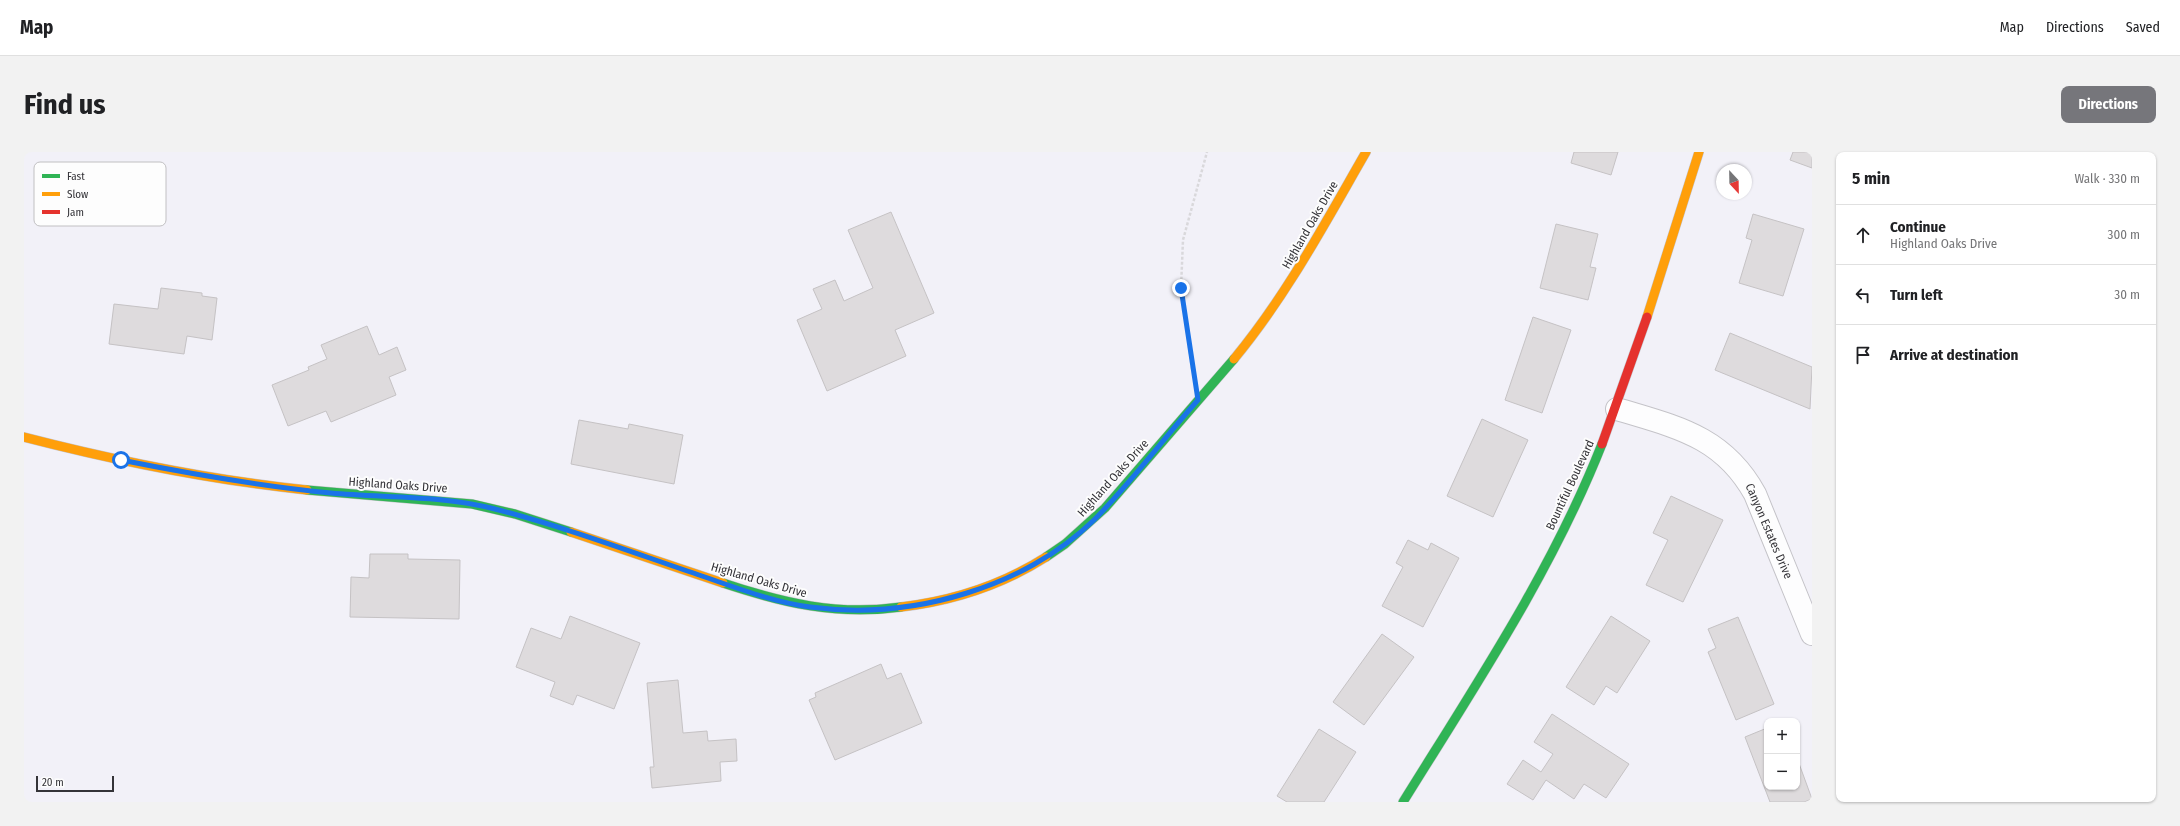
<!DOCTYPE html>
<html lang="en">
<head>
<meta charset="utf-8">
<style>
  :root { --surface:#fff; --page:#f2f2f2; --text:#202124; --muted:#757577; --line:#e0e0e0; --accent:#76767b }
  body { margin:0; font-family:"Fira Sans Condensed",sans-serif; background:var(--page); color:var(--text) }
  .controls { position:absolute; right:12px; bottom:12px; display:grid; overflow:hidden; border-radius:8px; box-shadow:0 1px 3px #0004 }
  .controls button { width:36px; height:36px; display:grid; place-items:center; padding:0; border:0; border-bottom:1px solid var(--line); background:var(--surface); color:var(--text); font:20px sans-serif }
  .compass { position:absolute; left:1692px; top:12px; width:36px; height:36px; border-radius:50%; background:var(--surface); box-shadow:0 1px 3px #0004; rotate:158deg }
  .scale { position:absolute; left:12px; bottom:10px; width:78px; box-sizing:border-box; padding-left:4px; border:2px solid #343338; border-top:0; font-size:11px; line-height:14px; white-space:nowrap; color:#343338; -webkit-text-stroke:3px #fdfdfd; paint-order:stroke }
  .stop { position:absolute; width:12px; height:12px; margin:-9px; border:3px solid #1a73e8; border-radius:50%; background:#fff }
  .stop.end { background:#1a73e8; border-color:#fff; box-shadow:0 1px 4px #0008 }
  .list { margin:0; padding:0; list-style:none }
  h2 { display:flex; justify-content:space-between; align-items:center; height:52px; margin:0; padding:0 16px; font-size:17px }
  h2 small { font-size:13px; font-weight:400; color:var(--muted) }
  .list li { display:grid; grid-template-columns:26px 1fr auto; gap:12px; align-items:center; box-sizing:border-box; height:60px; padding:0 16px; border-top:1px solid var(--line) }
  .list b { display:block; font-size:15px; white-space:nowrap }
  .list p { margin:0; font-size:13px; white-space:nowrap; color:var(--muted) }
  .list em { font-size:13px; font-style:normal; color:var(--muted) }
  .icon { flex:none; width:22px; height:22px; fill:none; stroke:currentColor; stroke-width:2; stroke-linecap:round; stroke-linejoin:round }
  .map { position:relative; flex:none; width:1788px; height:650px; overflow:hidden; border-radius:8px }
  header { display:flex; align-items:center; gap:24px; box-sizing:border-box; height:56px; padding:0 20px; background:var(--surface); border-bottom:1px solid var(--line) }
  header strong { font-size:19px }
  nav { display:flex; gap:22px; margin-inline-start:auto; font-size:14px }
  .intro { display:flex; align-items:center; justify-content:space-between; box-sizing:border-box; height:96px; padding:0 24px }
  h1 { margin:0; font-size:28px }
  .button { padding:10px 18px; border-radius:8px; background:var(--accent); color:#fff; font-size:14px; font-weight:700 }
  main { display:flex; gap:24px; padding:0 24px }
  aside { flex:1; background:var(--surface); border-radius:8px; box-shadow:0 1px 3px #0004 }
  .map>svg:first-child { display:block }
  .building { fill:#dedbdd; stroke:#c5c2c4 }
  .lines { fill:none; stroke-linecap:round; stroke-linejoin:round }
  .street-casing { stroke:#c4c3c8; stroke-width:24 }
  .fast-casing { stroke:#c4c3c8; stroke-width:10 }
  .slow-casing { stroke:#c4c3c8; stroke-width:10 }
  .jam-casing { stroke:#c4c3c8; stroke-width:10 }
  .path { stroke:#d9d8db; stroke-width:2.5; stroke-dasharray:3 2; stroke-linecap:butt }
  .street { stroke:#fdfdfe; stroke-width:22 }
  .fast { stroke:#30b455; stroke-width:9 }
  .slow { stroke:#ff9f0a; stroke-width:9 }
  .jam { stroke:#e5322d; stroke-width:9 }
  .route { stroke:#1a73e8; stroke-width:5 }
  .labels { text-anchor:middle; stroke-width:4; stroke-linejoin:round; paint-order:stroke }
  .street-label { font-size:12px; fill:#343338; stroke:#fdfdfd }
  .key { fill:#fdfdfd; stroke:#c1c0c2; stroke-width:1 }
  .key-label { font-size:11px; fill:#343338 }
</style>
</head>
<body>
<header>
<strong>Map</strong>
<nav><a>Map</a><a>Directions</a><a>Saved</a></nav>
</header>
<div class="intro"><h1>Find us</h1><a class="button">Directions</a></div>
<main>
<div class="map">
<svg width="1788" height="650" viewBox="0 0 1788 650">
  <rect width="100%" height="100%" fill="#f2f1f8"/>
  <path class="building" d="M 1550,0 L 1594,0 L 1587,23 L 1547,11 Z
    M 1769,0 L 1788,0 L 1788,16 L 1766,8 Z
    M 867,60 L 910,161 L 871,178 L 882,204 L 803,239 L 773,168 L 798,157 L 789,137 L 811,128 L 820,149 L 849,136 L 824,78 Z
    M 1729,62 L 1780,77 L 1759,144 L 1715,131 L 1728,88 L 1722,86 Z
    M 1532,72 L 1574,82 L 1566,115 L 1572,116 L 1564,148 L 1516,136 Z
    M 137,136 L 178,141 L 178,144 L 193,146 L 188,188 L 163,184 L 160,202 L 85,192 L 90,152 L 134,157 Z
    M 1509,165 L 1547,178 L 1518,261 L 1481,248 Z
    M 343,174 L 355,203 L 373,195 L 382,218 L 365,225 L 372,243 L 307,270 L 302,259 L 264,274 L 248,233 L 285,218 L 284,215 L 303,207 L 297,193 Z
    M 1706,181 L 1788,215 L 1786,257 L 1691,218 Z
    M 1458,267 L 1504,288 L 1469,365 L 1423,344 Z
    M 555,268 L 604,277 L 605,272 L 659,283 L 650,332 L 547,312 Z
    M 1647,344 L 1699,368 L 1659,450 L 1622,433 L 1644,388 L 1629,381 Z
    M 1384,388 L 1404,398 L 1407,391 L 1435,406 L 1399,475 L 1358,454 L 1379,415 L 1372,411 Z
    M 346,402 L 384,402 L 384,407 L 436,408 L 435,467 L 326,465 L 327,425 L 345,426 Z
    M 546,464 L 616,491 L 590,557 L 553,543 L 549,553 L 526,544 L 531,530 L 492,515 L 507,476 L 537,487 Z
    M 1587,464 L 1626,489 L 1593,541 L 1582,534 L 1570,553 L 1542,535 Z
    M 1714,465 L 1750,552 L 1712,568 L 1684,500 L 1692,496 L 1684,477 Z
    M 1358,482 L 1390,505 L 1340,573 L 1309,550 Z
    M 857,512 L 863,527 L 877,521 L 898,571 L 811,608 L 785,548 L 792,545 L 791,541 Z
    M 654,528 L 659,581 L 683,579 L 684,589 L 712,587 L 713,609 L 696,610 L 697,629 L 628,636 L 626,615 L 630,615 L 623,531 Z
    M 1528,562 L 1605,612 L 1582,646 L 1560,632 L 1550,647 L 1522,628 L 1509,648 L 1483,632 L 1499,608 L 1517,620 L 1529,602 L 1510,590 Z
    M 1743,576 L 1743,635 L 1773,635 L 1773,606 L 1788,647 L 1780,650 L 1746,650 L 1721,585 Z
    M 1295,577 L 1332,600 L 1300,650 L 1263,650 L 1253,644 Z"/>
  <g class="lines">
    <g class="street-casing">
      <path id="street" d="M 1593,257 C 1652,275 1699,284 1731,342 L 1788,482"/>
    </g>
    <g class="fast-casing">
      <path id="fast" d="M 283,338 L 448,352 L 491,362 L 547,380
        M 1022,405 L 1041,392 L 1081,356 L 1210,207
        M 699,431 C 759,451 813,464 877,455
        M 1379,650 C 1451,534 1528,419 1578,292"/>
    </g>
    <g class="slow-casing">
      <path id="slow" d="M 1623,165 L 1675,0
        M 1210,207 C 1263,143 1301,71 1342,0
        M 0,285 C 93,309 188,328 283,338
        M 547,380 L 699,431
        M 877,455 C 928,449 978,433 1022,405"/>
    </g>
    <g class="jam-casing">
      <path id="jam" d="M 1578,292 L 1623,165"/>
    </g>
    <path class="path" d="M 1168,217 L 1157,136 L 1159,88 L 1183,0"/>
    <use href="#street" class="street"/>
    <use href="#fast" class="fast"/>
    <use href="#slow" class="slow"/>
    <use href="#jam" class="jam"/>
  </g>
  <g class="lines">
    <path class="route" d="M 97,308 C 167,322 236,334 307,341 C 361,346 418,343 471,357 C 541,375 610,401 678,424 C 713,436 749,450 786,455 C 839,462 892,457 943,441 C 989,427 1035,402 1070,368 C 1107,331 1139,287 1174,248 L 1157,136"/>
  </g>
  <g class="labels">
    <g class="street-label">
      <text transform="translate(1286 73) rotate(-60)" y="4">Highland Oaks Drive</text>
      <text transform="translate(1089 326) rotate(-48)" y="4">Highland Oaks Drive</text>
      <text transform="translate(374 333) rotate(4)" y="4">Highland Oaks Drive</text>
      <text transform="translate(1546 333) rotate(-65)" y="4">Bountiful Boulevard</text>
      <text transform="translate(1745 379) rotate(67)" y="4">Canyon Estates Drive</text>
      <text transform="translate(735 428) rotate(16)" y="4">Highland Oaks Drive</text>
    </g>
  </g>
  <rect x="10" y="10" width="132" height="64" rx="6" class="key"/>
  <rect x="18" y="22" width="18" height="4" fill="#30b455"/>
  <rect x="18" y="40" width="18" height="4" fill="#ff9f0a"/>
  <rect x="18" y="58" width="18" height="4" fill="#e5322d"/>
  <g class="key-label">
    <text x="43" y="28">Fast</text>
    <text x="43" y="46">Slow</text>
    <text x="43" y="64">Jam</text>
  </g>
</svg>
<div class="controls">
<button>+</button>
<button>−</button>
</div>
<svg class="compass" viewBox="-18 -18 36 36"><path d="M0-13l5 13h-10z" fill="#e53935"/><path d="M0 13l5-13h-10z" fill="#757577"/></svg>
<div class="scale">20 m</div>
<div class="stop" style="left:97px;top:308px"></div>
<div class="stop end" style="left:1157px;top:136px"></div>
</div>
<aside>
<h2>5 min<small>Walk · 330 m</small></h2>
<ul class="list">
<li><svg class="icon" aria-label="ahead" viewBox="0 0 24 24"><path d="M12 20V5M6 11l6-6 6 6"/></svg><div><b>Continue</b><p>Highland Oaks Drive</p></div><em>300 m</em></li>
<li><svg class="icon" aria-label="left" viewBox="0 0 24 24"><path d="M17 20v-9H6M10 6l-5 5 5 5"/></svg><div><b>Turn left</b></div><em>30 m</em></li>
<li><svg class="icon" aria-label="arrive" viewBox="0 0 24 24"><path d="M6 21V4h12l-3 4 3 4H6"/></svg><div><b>Arrive at destination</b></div></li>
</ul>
</aside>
</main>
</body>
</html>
